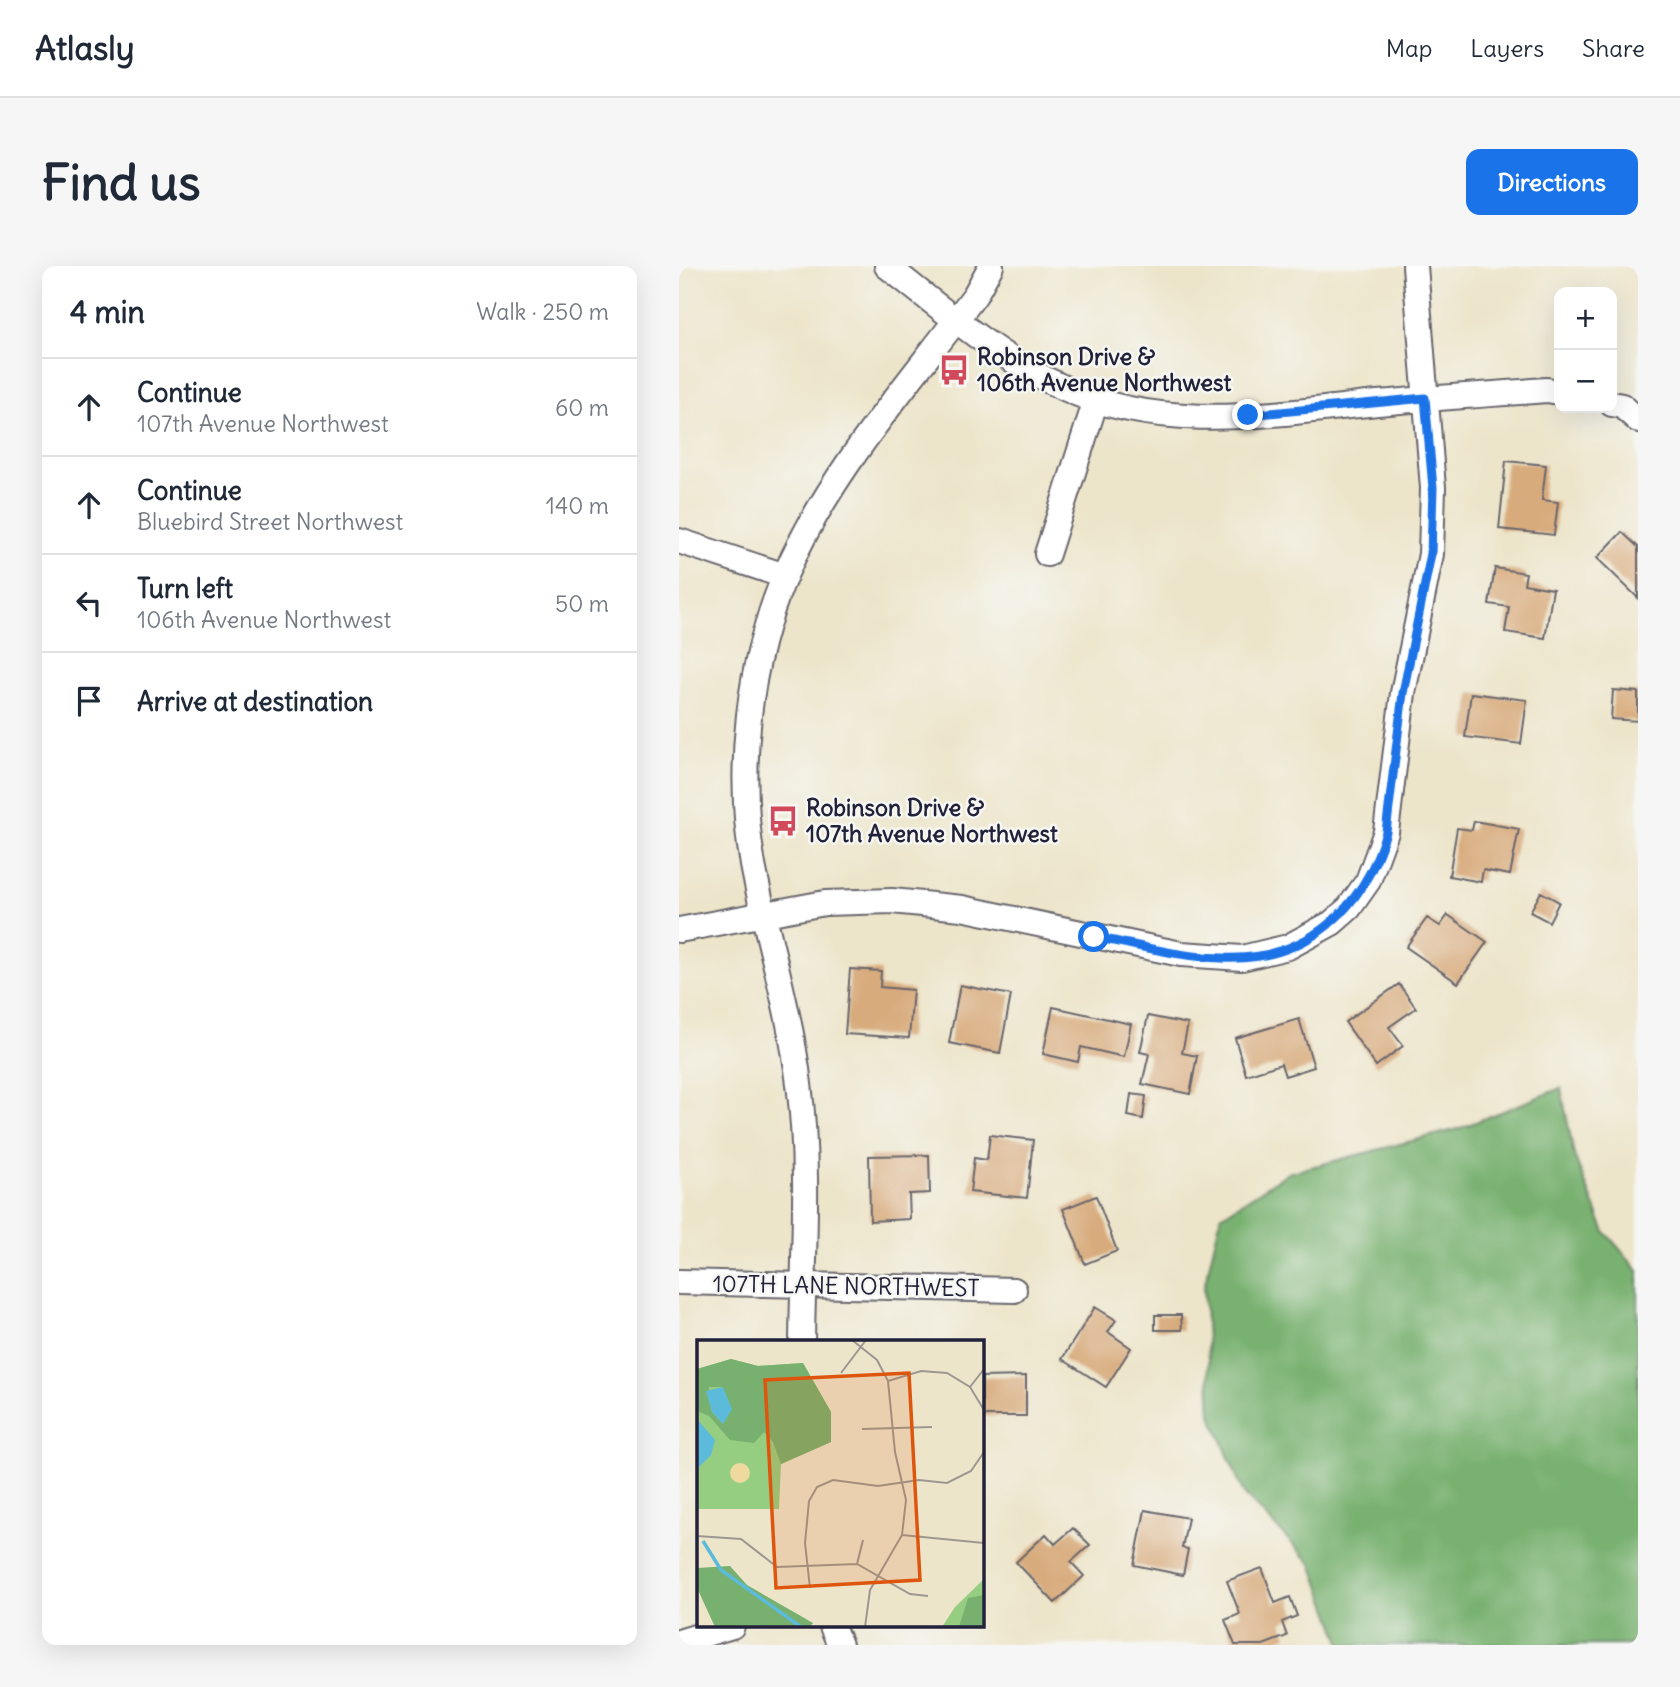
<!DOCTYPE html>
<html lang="en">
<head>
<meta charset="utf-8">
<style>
  :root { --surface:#fff; --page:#f6f6f7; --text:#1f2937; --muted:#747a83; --line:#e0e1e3; --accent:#1a73e8 }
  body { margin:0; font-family:Delius,sans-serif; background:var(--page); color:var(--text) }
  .controls { position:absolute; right:21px; top:21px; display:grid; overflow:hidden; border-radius:14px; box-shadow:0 7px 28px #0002 }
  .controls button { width:63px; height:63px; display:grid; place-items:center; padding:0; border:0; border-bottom:2px solid var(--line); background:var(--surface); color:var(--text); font:35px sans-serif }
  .stop { position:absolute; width:21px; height:21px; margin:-16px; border:5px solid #1a73e8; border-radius:50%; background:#fff }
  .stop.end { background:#1a73e8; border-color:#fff; box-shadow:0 2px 7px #0008 }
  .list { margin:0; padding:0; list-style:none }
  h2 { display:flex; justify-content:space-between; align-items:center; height:91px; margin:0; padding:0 28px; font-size:30px }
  h2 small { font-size:23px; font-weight:400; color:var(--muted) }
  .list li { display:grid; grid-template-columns:46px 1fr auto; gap:21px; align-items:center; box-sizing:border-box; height:98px; padding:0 28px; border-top:2px solid var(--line) }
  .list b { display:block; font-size:26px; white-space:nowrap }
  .list p { margin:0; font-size:23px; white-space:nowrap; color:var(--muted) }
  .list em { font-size:23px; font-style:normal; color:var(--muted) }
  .icon { flex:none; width:38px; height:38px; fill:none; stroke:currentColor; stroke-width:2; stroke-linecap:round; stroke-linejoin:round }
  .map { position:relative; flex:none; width:959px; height:1379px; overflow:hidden; border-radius:14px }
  header { display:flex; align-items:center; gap:42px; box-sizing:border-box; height:98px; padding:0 35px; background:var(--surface); border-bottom:2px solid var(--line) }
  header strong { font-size:33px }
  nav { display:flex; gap:38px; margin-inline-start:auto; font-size:24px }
  .intro { display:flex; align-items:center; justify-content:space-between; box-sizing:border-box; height:168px; padding:0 42px }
  h1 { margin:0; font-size:49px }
  .button { padding:18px 32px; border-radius:14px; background:var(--accent); color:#fff; font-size:24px; font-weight:700 }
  main { display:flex; gap:42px; padding:0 42px }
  aside { flex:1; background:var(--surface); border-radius:14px; box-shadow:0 7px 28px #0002 }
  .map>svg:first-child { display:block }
  .forest { fill:#78b16f; stroke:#4d6a55; stroke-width:2 }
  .building { fill:#d8ab7d }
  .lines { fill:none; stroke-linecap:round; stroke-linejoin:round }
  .minor-casing { stroke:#69666d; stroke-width:28 }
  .minor { stroke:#fff; stroke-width:24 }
  .route { stroke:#1a73e8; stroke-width:9 }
  .labels { text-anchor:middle; stroke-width:5; stroke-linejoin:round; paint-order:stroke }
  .poi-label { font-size:23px; font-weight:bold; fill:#22223b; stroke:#f6f6f2; text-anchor:start }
  .street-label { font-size:23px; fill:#22223b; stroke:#f6f6f2 }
  .inset-river { fill:none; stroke:#5cbbda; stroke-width:3.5 }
  .inset-road { fill:none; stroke:#9c9791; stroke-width:2 }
  .view { fill:#de560e; fill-opacity:0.15; stroke:#de560e; stroke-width:3.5 }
  .inset-edge { fill:none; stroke:#22223b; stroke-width:3.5 }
</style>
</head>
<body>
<header>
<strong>Atlasly</strong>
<nav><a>Map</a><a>Layers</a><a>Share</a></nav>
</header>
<div class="intro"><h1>Find us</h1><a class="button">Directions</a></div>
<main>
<aside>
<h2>4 min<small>Walk · 250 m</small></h2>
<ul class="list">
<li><svg class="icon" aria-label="ahead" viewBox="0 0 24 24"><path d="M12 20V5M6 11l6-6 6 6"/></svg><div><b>Continue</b><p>107th Avenue Northwest</p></div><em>60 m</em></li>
<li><svg class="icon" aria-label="ahead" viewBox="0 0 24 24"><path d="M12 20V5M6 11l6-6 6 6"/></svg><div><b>Continue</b><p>Bluebird Street Northwest</p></div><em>140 m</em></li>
<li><svg class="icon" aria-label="left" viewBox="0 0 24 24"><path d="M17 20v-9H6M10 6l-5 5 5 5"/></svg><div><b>Turn left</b><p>106th Avenue Northwest</p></div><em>50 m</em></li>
<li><svg class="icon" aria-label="arrive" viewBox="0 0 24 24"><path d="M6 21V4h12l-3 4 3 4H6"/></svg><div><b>Arrive at destination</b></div></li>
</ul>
</aside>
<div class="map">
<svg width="959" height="1379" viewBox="0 0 959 1379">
  <rect width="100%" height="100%" fill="#f6f6f2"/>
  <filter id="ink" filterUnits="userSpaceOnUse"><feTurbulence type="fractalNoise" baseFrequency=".0143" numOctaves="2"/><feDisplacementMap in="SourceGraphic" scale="14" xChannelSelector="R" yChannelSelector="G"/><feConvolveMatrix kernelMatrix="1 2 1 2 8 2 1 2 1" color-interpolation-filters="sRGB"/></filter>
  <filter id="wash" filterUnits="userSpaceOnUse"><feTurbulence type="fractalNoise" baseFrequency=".00686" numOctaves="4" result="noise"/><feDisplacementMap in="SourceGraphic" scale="28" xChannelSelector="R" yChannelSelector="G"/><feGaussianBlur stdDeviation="1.57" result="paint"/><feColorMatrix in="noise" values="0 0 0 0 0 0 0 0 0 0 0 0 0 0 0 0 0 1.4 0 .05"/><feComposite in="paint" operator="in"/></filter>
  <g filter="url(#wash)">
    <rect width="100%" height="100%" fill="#ede5ca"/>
    <path class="forest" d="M 882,822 L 895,889 L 926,966 L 959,1004 L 959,1379 L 663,1379 L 633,1298 L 565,1228 L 532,1148 L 525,1021 L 542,950 L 609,907 L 779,863 Z"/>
    <g id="blocks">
      <path class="building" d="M 827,195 L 867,199 L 863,234 L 879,236 L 875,269 L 820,263 Z
        M 943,266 L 959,281 L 959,332 L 918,292 Z
        M 816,302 L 847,307 L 845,318 L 874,323 L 866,372 L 826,366 L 830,341 L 810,338 Z
        M 934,424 L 959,426 L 959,455 L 932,453 Z
        M 792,427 L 848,434 L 842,478 L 786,471 Z
        M 795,555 L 840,563 L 831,609 L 804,604 L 802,616 L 770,610 L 778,562 L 793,564 Z
        M 862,626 L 880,636 L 870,656 L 851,646 Z
        M 769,649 L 808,676 L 779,717 L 727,681 L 748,652 L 761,660 Z
        M 171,703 L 202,705 L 201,721 L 234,724 L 230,772 L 166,768 Z
        M 720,718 L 737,742 L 710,761 L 724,780 L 697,800 L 666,756 Z
        M 281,719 L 332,729 L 321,787 L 270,777 Z
        M 374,741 L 452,758 L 445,791 L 402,781 L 399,796 L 364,788 Z
        M 469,750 L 509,758 L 503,787 L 518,790 L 511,828 L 463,818 L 470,788 L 461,786 Z
        M 620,753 L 635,801 L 606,810 L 602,798 L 567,809 L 556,772 Z
        M 452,828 L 467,830 L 464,853 L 449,850 Z
        M 311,869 L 354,874 L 348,932 L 291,926 L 295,892 L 308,894 Z
        M 250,889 L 251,927 L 230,928 L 231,953 L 191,955 L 190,890 Z
        M 417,930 L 438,985 L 406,998 L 384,943 Z
        M 416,1041 L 437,1054 L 429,1066 L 452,1082 L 427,1121 L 383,1093 Z
        M 476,1049 L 502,1049 L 503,1064 L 476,1064 Z
        M 347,1110 L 347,1150 L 303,1150 L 303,1111 Z
        M 466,1244 L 509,1252 L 503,1282 L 509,1283 L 504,1309 L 455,1299 Z
        M 394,1262 L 411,1279 L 392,1296 L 405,1310 L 376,1337 L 337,1296 L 367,1268 L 376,1278 Z
        M 583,1302 L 596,1337 L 611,1331 L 618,1350 L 603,1356 L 608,1370 L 584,1379 L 556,1379 L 546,1354 L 561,1348 L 548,1315 Z"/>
    </g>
  </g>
  <g filter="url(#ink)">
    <use href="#blocks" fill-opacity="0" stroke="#69666d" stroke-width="2"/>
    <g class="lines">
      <g class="minor-casing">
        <path id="minor" d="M 208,0 C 263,43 319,92 383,121 C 482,168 594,148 698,137 C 755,132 811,128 868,124 L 880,126
          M 933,138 L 943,140 L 959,154
          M 0,275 L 106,310
          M 368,288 L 417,134
          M 0,664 L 146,637 L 213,635 L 283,642 L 502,688 L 563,692 L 609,681 L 653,657 L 670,642 L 689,615 L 707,566 L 724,427 L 752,288 L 754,222 L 736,0
          M 0,1016 L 335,1024
          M 123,1076 C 124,991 131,903 120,818 C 111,744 88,672 74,599 C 57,504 69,395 107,307 C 152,204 229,119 296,29 L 312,0
          M 153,1360 L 161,1379
          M 0,1376 L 53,1360"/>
      </g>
      <use href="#minor" class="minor"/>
    </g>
  </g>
  <g class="lines" filter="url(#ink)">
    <path class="route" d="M 415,671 C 457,679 500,691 543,692 C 627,696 685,643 707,566 L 724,427 L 752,288 L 754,222 L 746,132 L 569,149"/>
  </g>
  <defs>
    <g id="bus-bare" transform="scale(2.415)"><path d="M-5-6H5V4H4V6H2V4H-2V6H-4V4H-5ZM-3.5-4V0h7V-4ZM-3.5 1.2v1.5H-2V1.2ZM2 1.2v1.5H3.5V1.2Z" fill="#d1495b" stroke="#f6f6f2" stroke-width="2.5" paint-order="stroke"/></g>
  </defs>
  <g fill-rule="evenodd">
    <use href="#bus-bare" x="275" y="104"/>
    <use href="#bus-bare" x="104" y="555"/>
  </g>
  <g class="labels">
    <g class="poi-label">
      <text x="298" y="99">Robinson Drive &amp;<tspan x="298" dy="26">106th Avenue Northwest</tspan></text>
      <text x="127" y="550">Robinson Drive &amp;<tspan x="127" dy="26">107th Avenue Northwest</tspan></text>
    </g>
    <g class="street-label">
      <text transform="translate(167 1020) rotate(1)" y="8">107TH LANE NORTHWEST</text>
    </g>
  </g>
  <g transform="translate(18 1074)">
    <rect width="287" height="287" fill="#ede5ca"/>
    <path d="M 34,19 L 61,26 L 106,23 L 134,72 L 134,102 L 84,124 L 82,169 L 0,169 L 0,29 ZM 287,239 L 287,287 L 245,287 L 258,267 Z" fill="#96ce81"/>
    <path d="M 34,19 L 61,26 L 106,23 L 134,72 L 134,102 L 84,124 L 76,102 L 67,92 L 57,103 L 33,100 L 12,76 L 0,71 L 0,29 ZM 12,47 L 26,47 L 26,84 L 15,72 ZM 33,226 L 50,245 L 116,283 L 113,287 L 18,287 L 0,248 L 0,228 ZM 287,255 L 287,287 L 262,287 L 271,258 Z" fill="#78b16f" fill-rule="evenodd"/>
    <path d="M33 133a10 10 0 1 1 20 0a10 10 0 1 1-20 0Z" fill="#eeda9e"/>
    <path d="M 26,47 L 35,69 L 26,84 L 15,72 L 9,51 ZM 0,79 L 18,100 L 14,115 L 0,129 Z" fill="#5cbbda"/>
    <path class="inset-river" d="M 6,201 L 24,230 L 104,287"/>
    <path class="inset-road" d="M 155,0 L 180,20 L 191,41 L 198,112 L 209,160 L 205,195 L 173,250 L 168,287M 144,33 L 169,0M 191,41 L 224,31 L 250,33 L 273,47 L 287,70M 273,47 L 287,29M 165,89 L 235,87M 205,195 L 287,203M 0,196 L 44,199 L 80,227 L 160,224 L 213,254 L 231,256M 160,224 L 166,200M 113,248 L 108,203 L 112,161 L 120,147 L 136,140 L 181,146 L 222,140 L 250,143 L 274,131 L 287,112"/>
    <path class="view" d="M 212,33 L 223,240 L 79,248 L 68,40 Z"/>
    <rect width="287" height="287" class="inset-edge"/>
  </g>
</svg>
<div class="controls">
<button>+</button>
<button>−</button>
</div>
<div class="stop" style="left:415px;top:671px"></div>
<div class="stop end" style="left:569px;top:149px"></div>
</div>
</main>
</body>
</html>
